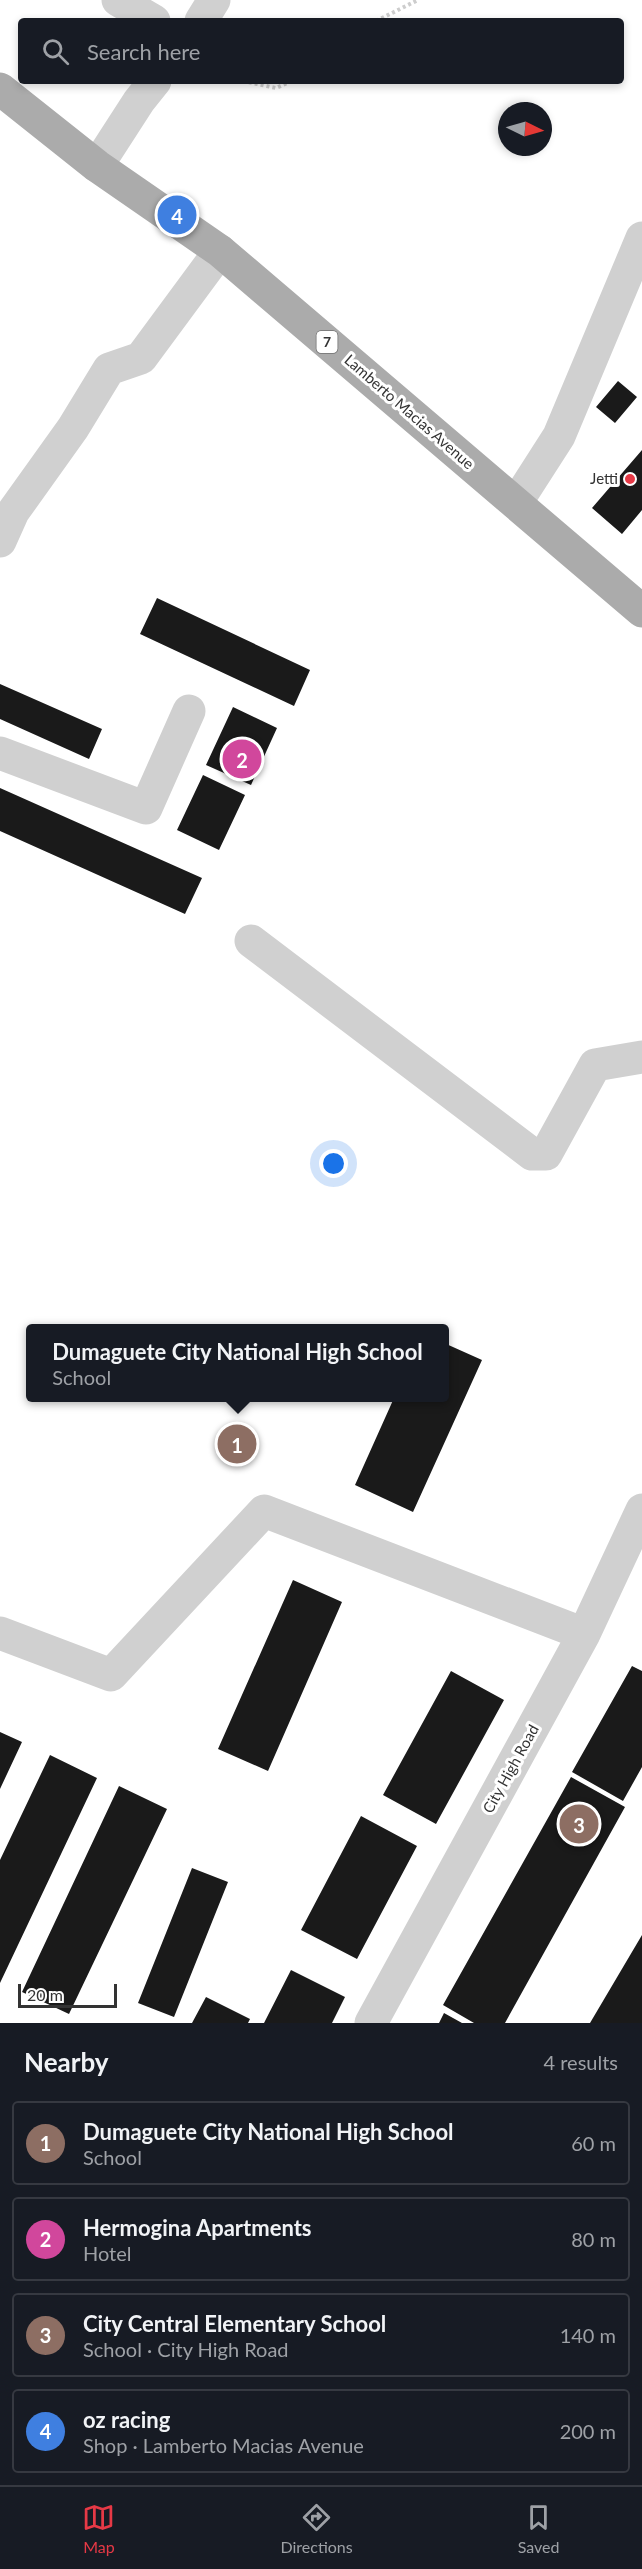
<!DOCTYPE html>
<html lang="en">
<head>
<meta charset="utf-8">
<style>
  :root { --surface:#171b24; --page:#242831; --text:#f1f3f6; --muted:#9ea1a6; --line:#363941; --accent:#e63946 }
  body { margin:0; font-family:Lato,sans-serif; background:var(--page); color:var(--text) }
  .compass { position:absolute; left:498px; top:102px; width:54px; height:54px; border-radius:50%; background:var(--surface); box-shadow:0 3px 9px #0003; rotate:95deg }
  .scale { position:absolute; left:18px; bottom:15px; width:99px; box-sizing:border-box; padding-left:6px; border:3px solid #333; border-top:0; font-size:16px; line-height:21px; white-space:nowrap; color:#333; -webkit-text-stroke:4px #fff; paint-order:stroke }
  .you { position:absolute; left:334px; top:1164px; width:21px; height:21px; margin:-15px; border:4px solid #fff; border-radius:50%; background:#1a73e8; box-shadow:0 0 0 9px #1a73e833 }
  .badge { display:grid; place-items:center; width:39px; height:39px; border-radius:50%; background:var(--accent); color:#fff; font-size:20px; font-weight:700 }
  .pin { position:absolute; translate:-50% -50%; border:3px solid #fff; box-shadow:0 2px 6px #0006 }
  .popup { position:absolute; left:26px; top:1324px; width:423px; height:78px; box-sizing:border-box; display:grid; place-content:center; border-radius:6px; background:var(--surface); filter:drop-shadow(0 2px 4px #0005); font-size:20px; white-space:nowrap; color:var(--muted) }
  .popup b { font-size:22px; color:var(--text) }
  .popup::after { content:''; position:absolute; left:50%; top:100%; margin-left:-12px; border:12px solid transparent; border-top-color:var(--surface) }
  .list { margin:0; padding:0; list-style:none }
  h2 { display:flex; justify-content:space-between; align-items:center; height:78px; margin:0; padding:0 24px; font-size:26px }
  h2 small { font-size:20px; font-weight:400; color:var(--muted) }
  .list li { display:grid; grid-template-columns:39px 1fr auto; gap:18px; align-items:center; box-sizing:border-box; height:84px; margin:0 12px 12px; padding:0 12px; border:2px solid var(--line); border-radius:6px }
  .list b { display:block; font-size:22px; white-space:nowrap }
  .list p { margin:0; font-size:20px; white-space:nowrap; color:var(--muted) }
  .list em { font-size:20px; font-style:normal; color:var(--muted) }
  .icon { flex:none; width:33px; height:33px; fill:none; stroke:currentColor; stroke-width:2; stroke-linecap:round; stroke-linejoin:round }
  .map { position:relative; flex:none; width:642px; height:2023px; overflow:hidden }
  .search { position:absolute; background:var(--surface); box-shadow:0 3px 9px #0003; left:18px; right:18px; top:18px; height:66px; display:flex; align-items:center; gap:15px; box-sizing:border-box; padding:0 21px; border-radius:6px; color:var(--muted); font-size:22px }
  .sheet { height:462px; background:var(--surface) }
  nav { display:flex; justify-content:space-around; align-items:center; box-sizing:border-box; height:84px; border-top:2px solid var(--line); background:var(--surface); font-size:16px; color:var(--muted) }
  nav a { display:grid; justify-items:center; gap:3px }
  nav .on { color:var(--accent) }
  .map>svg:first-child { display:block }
  .building { fill:#1a1a1a }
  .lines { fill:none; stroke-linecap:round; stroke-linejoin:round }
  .path { stroke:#cdcdcd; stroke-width:4; stroke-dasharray:3 3; stroke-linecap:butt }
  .minor { stroke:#d0d0d0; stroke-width:33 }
  .major { stroke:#ababab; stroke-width:33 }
  .poi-dot { fill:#e63946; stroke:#fff; stroke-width:2 }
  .labels { text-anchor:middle; stroke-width:6; stroke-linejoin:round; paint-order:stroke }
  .shield { fill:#fff; stroke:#707070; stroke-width:1.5 }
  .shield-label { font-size:14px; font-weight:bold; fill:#333 }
  .street-label { font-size:15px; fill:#333; stroke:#fff }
  .poi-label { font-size:15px; fill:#333; stroke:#fff; text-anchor:end }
</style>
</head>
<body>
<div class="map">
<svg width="642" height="2023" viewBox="0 0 642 2023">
  <rect width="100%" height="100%" fill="#fff"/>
  <path class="building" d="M 618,381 L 637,397 L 615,423 L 596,407 Z
    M 642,450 L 642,510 L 622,534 L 592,508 Z
    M 157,598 L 310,670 L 294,706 L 140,634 Z
    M 0,684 L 102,729 L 89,759 L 0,719 Z
    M 233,707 L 277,728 L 251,785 L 206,765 Z
    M 203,775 L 245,795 L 219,850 L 177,830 Z
    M 0,788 L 202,878 L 185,914 L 0,831 Z
    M 444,1343 L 482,1360 L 413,1512 L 355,1485 L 394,1398 L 444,1398 Z
    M 293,1580 L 342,1602 L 268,1771 L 218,1749 Z
    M 632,1666 L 642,1671 L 642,1767 L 623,1801 L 572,1772 Z
    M 451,1671 L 504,1700 L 436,1824 L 383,1795 Z
    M 0,1732 L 22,1742 L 0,1789 Z
    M 50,1755 L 97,1778 L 0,1983 L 0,1860 Z
    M 571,1777 L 625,1807 L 505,2023 L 474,2023 L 443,2005 Z
    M 119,1786 L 167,1809 L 69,2014 L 22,1992 Z
    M 361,1816 L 417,1846 L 357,1959 L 301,1930 Z
    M 192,1868 L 228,1882 L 174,2017 L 138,2003 Z
    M 642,1935 L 642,2023 L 590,2023 Z
    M 291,1970 L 345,1997 L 332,2023 L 264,2023 Z
    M 206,1997 L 250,2019 L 248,2023 L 192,2023 Z
    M 444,2013 L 462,2023 L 439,2023 Z"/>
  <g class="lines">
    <path class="path" d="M 376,21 L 418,0
      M 243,81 L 276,88 L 292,81"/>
    <path class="minor" d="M 118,0 L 154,21
      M 201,21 L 214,0
      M 97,166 L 139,101 L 155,81
      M 516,503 L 559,436 L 642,238
      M 0,541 L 13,512 L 73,428 L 109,369 L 141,358 L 220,251
      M 0,753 L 146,808 L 189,711
      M 251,941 L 532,1154 L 546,1154 L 595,1065 L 642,1057
      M 0,1633 L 111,1675 L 264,1511 L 584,1634
      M 371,2023 L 584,1634 L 642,1510"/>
    <path class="major" d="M 0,89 L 97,166 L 220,251 L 642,611"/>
  </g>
  <circle class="poi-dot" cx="630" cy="479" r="6"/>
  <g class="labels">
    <rect class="shield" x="316.5" y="331" width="21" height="22" rx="4.5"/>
    <g class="shield-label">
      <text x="327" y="347">7</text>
    </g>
    <g class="street-label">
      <text transform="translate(409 412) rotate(41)" y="5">Lamberto Macias Avenue</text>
      <text transform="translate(511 1769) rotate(-61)" y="5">City High Road</text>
    </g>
    <g class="poi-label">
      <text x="618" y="484">Jetti</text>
    </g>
  </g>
</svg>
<svg class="compass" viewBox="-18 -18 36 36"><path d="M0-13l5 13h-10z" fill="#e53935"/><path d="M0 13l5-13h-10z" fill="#9ea1a6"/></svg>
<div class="scale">20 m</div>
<div class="you"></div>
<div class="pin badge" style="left:237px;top:1444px;background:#8d6e63">1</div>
<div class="popup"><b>Dumaguete City National High School</b>School</div>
<div class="pin badge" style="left:242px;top:759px;background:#d1479c">2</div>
<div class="pin badge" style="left:579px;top:1824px;background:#8d6e63">3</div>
<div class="pin badge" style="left:177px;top:215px;background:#3f7fe0">4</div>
<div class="search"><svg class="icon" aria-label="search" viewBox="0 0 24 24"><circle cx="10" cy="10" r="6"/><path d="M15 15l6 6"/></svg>Search here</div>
</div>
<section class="sheet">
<h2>Nearby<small>4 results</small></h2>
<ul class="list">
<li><span class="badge" style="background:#8d6e63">1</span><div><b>Dumaguete City National High School</b><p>School</p></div><em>60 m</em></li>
<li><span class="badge" style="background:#d1479c">2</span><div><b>Hermogina Apartments</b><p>Hotel</p></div><em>80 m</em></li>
<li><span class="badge" style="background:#8d6e63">3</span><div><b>City Central Elementary School</b><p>School · City High Road</p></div><em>140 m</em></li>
<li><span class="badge" style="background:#3f7fe0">4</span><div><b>oz racing</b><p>Shop · Lamberto Macias Avenue</p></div><em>200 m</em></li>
</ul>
</section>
<nav>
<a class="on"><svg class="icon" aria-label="map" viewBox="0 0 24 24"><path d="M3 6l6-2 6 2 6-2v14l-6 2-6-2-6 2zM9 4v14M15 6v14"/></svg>Map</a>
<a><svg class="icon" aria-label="directions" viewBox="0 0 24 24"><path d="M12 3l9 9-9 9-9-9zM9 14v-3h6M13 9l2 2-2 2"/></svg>Directions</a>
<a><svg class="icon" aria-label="saved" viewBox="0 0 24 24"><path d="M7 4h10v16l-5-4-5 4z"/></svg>Saved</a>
</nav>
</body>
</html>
